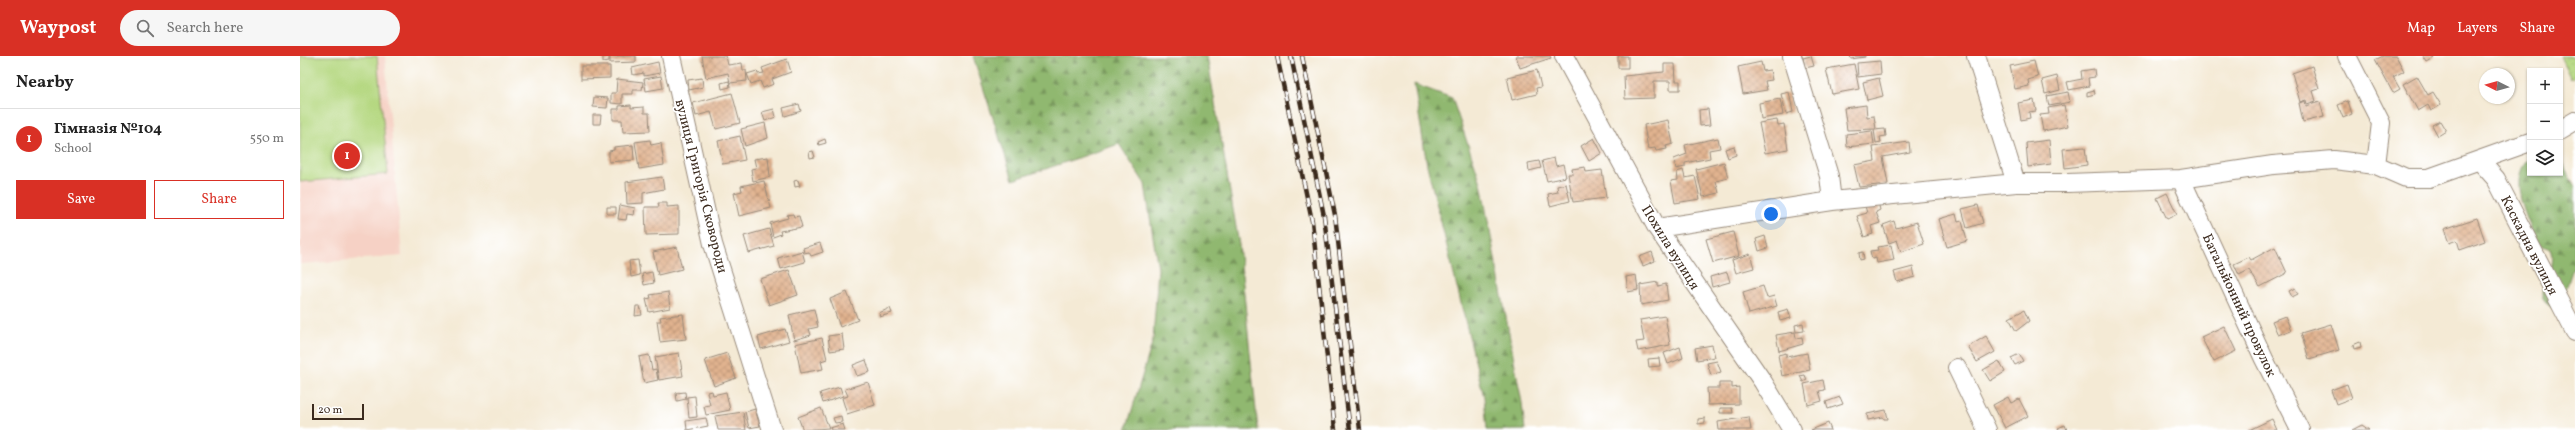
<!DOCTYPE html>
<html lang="en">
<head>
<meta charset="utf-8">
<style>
  :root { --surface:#fff; --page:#f6f6f6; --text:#222; --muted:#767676; --line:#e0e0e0; --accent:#d93025 }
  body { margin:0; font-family:Vollkorn,serif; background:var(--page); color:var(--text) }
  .controls { position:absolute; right:12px; top:12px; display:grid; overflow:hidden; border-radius:0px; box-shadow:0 1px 3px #0004 }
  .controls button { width:36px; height:36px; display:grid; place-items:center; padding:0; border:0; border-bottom:1px solid var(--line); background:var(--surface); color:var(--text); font:20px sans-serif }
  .compass { position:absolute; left:2179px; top:12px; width:36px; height:36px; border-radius:50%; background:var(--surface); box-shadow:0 1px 3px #0004; rotate:275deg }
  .scale { position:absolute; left:12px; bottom:10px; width:52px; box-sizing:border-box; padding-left:4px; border:2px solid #3b2a1e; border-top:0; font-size:11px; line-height:14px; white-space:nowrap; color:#3b2a1e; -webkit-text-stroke:3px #fff; paint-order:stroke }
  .you { position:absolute; left:1471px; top:158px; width:14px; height:14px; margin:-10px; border:3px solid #fff; border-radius:50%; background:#1a73e8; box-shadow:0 0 0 6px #1a73e833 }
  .badge { display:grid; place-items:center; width:26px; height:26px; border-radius:50%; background:var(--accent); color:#fff; font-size:13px; font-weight:700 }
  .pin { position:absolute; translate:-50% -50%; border:2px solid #fff; box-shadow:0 1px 4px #0006 }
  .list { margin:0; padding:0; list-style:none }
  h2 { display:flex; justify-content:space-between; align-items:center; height:52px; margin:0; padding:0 16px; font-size:17px }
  h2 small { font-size:13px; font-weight:400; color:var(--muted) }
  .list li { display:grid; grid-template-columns:26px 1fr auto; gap:12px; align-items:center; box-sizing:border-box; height:60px; padding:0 16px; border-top:1px solid var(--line) }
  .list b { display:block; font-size:15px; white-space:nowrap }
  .list p { margin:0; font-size:13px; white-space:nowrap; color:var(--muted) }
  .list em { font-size:13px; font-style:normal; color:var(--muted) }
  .actions { display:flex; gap:8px; padding:12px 16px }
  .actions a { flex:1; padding:9px 0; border:1px solid var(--accent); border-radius:0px; text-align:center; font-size:14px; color:var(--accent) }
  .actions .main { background:var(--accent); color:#fff }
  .icon { flex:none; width:22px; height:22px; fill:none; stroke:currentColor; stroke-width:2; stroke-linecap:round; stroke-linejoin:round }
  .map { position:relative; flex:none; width:2275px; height:374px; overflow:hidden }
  header { display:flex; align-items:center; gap:24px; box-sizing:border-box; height:56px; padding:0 20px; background:var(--accent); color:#fff }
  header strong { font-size:19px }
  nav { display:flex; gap:22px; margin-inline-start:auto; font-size:14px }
  .search { width:280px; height:36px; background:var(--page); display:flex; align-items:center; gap:10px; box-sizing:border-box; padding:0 14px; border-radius:22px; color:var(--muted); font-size:15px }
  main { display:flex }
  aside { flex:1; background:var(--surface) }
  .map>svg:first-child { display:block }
  .built { fill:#f6d1c5 }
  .grass { fill:#b5d881; stroke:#788150 }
  .forest { fill:url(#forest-firs); stroke:#667146 }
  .park { fill:url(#park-dots); stroke:#788150 }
  .building { fill:url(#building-cross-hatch) }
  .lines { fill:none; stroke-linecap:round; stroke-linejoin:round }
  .minor-casing { stroke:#988a7a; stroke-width:20 }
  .minor { stroke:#fff; stroke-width:18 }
  .rail-casing { stroke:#3b2a1e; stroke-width:4.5 }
  .rail { stroke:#fff; stroke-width:3; stroke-dasharray:9; stroke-linecap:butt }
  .labels { text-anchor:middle; stroke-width:3.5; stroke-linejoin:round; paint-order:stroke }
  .street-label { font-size:14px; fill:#3b2a1e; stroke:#fff }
</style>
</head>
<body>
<header>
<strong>Waypost</strong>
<div class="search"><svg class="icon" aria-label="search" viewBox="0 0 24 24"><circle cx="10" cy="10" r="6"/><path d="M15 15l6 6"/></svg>Search here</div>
<nav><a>Map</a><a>Layers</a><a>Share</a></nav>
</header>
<main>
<aside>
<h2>Nearby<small></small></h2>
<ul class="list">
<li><span class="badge">1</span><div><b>Гімназія №104</b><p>School</p></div><em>550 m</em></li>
</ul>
<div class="actions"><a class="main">Save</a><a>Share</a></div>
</aside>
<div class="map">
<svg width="2275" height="374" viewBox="0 0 2275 374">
  <defs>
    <pattern id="forest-firs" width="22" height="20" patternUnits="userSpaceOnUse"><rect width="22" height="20" fill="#90b86f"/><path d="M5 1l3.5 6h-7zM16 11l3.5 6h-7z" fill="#77965b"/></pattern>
    <pattern id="park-dots" width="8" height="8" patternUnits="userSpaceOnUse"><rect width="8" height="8" fill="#b5d881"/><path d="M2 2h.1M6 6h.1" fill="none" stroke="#9dba6f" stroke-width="1.8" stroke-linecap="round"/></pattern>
    <pattern id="building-cross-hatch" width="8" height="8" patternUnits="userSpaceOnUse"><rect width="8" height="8" fill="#e1b38f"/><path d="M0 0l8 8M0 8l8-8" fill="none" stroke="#b89274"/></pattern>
  </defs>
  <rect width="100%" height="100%" fill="#fff"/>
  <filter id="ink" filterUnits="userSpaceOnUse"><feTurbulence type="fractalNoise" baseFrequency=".025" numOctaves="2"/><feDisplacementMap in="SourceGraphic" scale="8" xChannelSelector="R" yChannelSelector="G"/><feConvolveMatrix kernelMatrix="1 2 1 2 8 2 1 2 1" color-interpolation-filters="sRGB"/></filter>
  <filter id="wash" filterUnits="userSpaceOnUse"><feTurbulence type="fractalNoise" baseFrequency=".012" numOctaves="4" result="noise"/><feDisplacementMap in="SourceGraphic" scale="16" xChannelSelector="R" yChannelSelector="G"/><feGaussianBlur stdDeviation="0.9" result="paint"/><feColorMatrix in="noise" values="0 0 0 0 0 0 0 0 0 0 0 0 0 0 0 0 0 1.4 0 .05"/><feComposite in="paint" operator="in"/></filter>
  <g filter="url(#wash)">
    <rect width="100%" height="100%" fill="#f4ead5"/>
    <path class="built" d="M 0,0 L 85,0 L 102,200 L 0,208 Z"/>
    <path class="grass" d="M 0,0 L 77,0 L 88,118 L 0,126 Z"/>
    <path class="forest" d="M 673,0 L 907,0 L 939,189 L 958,374 L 826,374 L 853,284 L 858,213 L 845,128 L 819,88 L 713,124 Z
      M 1114,28 L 1152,42 L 1181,127 L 1222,347 L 1225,374 L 1187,374 L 1184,341 L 1127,109 Z
      M 2230,102 L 2230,117 L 2260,117 L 2260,103 L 2275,131 L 2275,212 L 2272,215 L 2264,239 L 2254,252 C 2224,239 2261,216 2251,193 L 2237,188 C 2229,165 2205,123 2230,102 Z"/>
    <path class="park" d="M 2260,0 L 2275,0 L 2275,20 L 2271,23 Z"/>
    <g id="blocks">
      <path class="building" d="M 303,0 L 309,0 L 309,5 L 303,6 Z
        M 310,0 L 336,0 L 336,6 L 310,7 Z
        M 402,0 L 426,0 L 428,9 L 442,7 L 443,14 L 446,14 L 447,25 L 430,27 L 428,17 L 406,22 Z
        M 1216,0 L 1250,0 L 1251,2 L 1220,12 Z
        M 1318,0 L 1328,0 L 1328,12 L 1318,12 Z
        M 1511,0 L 1514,10 L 1505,12 L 1503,2 Z
        M 1550,0 L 1565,0 L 1565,1 L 1551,3 Z
        M 2083,0 L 2096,0 L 2104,15 L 2093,21 L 2100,33 L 2093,37 L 2075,4 Z
        M 2123,0 L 2133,0 L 2134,2 L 2127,6 Z
        M 487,3 L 491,16 L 472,23 L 474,28 L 463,32 L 460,25 L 451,28 L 447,18 L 457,15 L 458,18 L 464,17 L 462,12 Z
        M 1580,5 L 1581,18 L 1558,21 L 1557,7 Z
        M 1734,5 L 1738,21 L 1728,24 L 1729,30 L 1715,33 L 1710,10 Z
        M 358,6 L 360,17 L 344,20 L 344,17 L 333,19 L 332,12 Z
        M 1461,6 L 1463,15 L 1470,14 L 1472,24 L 1465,25 L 1467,34 L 1443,38 L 1438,11 Z
        M 1364,8 L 1375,8 L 1376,25 L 1380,25 L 1380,34 L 1370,34 L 1370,25 L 1354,25 L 1354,42 L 1325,43 L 1324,20 L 1364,16 Z
        M 1554,8 L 1559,33 L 1532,38 L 1526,13 Z
        M 281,10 L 310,10 L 310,22 L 281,23 Z
        M 2012,10 L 2019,33 L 2013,35 L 2016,45 L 2007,48 L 2006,44 L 2000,46 L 1992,17 Z
        M 1794,13 L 1795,21 L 1788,22 L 1789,30 L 1769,34 L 1767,26 L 1782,23 L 1781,15 Z
        M 1237,14 L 1241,31 L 1236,32 L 1237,38 L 1212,44 L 1207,21 Z
        M 361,20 L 363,32 L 346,35 L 344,23 Z
        M 1757,20 L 1760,34 L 1745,38 L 1742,24 Z
        M 2117,20 L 2128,39 L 2133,36 L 2141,49 L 2131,55 L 2128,49 L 2118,55 L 2103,28 Z
        M 402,22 L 403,31 L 389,34 L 388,24 Z
        M 1579,22 L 1583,40 L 1567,44 L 1563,26 Z
        M 317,23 L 343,26 L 342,34 L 333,34 L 333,38 L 322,38 L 322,48 L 311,47 L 311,37 L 316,37 Z
        M 429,25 L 430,31 L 422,33 L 421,27 Z
        M 1794,34 L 1795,38 L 1787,40 L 1787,36 Z
        M 1489,36 L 1493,56 L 1486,58 L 1481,38 Z
        M 1768,36 L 1770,46 L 1749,50 L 1747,40 Z
        M 432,37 L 440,67 L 416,73 L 411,56 L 396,60 L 393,47 Z
        M 294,41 L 308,42 L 307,52 L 293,51 Z
        M 1480,43 L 1483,59 L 1461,63 L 1459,47 Z
        M 1734,44 L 1736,55 L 1729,56 L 1730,62 L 1721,64 L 1718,47 Z
        M 2005,45 L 2006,50 L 2020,46 L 2024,61 L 2003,66 L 1999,47 Z
        M 2048,45 L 2052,58 L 2043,62 L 2038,49 Z
        M 499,48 L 501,55 L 485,60 L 483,52 Z
        M 331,49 L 331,52 L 344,51 L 344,57 L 349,57 L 350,75 L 323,76 L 322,64 L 313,64 L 313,53 L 319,53 L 319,50 Z
        M 1566,49 L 1567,61 L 1574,60 L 1576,73 L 1547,74 L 1544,52 Z
        M 1764,49 L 1768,70 L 1743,75 L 1740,59 L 1749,58 L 1748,52 Z
        M 474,53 L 476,61 L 465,65 L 462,56 Z
        M 1408,53 L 1410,69 L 1400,70 L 1399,54 Z
        M 293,59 L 301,59 L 300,68 L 293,68 Z
        M 1368,64 L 1373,88 L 1366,90 L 1367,93 L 1356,95 L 1355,92 L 1348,93 L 1344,69 Z
        M 1477,64 L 1478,69 L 1484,68 L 1488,93 L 1465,97 L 1459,67 Z
        M 2140,65 L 2146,75 L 2138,80 L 2132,69 Z
        M 465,67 L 468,82 L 445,90 L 441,73 Z
        M 1585,73 L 1586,80 L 1580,81 L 1581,86 L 1576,87 L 1574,74 Z
        M 1572,75 L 1574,88 L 1547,91 L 1546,78 Z
        M 440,80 L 445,104 L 423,108 L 418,85 Z
        M 1294,82 L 1302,97 L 1289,105 L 1281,90 Z
        M 1418,82 L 1420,92 L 1409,94 L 1410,102 L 1385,107 L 1385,111 L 1376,113 L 1374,103 L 1387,98 L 1385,89 Z
        M 525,83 L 526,87 L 519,89 L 518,86 Z
        M 350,84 L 351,89 L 361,87 L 364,109 L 339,113 L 335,86 Z
        M 1749,84 L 1751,108 L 1728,111 L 1726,87 Z
        M 1609,86 L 1610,96 L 1583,101 L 1588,128 L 1559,131 L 1554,109 L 1575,105 L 1573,91 Z
        M 333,89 L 334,104 L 309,106 L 309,95 L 314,94 L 314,91 Z
        M 1434,90 L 1436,99 L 1428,102 L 1425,93 Z
        M 1785,91 L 1787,109 L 1765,112 L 1763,93 Z
        M 513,95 L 515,101 L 510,102 L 509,96 Z
        M 468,101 L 470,121 L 453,125 L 451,113 L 456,112 L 454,103 Z
        M 1254,102 L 1256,110 L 1263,108 L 1266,121 L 1247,125 L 1242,105 Z
        M 1239,105 L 1241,112 L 1229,115 L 1228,107 Z
        M 1424,106 L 1428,122 L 1416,125 L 1419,137 L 1403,141 L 1396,113 Z
        M 1285,111 L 1286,116 L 1302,114 L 1306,142 L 1273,146 L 1268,118 L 1273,118 L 1272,113 Z
        M 1383,114 L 1385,122 L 1395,120 L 1400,143 L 1375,147 L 1371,125 L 1378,124 L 1377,116 Z
        M 362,121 L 364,133 L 343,137 L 343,147 L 327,148 L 326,126 Z
        M 498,124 L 500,130 L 495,131 L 494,125 Z
        M 464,125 L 471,152 L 439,160 L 434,137 L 442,135 L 441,130 Z
        M 1266,128 L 1270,145 L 1250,150 L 1248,138 L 1258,136 L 1257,130 Z
        M 1867,137 L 1877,158 L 1867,163 L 1857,142 Z
        M 1578,146 L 1580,154 L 1576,156 L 1580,167 L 1571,170 L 1573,178 L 1564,181 L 1557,160 L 1567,157 L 1565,150 Z
        M 358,147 L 367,147 L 367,151 L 379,150 L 379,178 L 346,179 L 345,151 L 359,151 Z
        M 320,149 L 335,152 L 334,159 L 327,158 L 326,164 L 318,163 Z
        M 1678,149 L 1683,167 L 1667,172 L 1662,153 Z
        M 307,151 L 316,151 L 316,158 L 307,158 Z
        M 493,158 L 494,161 L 499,160 L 502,171 L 480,175 L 481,178 L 473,181 L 470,167 L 488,162 L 487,159 Z
        M 1656,158 L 1658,166 L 1662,165 L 1667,185 L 1647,191 L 1639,163 Z
        M 2177,162 L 2185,185 L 2160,194 L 2157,184 L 2149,187 L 2144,173 Z
        M 1594,165 L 1596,172 L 1617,166 L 1624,188 L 1601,196 L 1597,184 L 1589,187 L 1583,169 Z
        M 469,173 L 474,190 L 449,197 L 444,180 Z
        M 1433,176 L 1439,200 L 1413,207 L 1406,183 Z
        M 1465,180 L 1468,192 L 1459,195 L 1456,183 Z
        M 520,187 L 523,196 L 511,200 L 509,196 L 504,197 L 503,192 Z
        M 1591,189 L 1594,204 L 1577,207 L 1576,202 L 1572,203 L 1570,195 L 1578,194 L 1577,191 Z
        M 377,191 L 382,213 L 358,219 L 353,196 Z
        M 1975,191 L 1987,217 L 1960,231 L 1949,214 L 1939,219 L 1934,208 L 1949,201 L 1951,204 Z
        M 502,195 L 505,206 L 481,213 L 478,202 Z
        M 1352,196 L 1355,205 L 1343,210 L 1339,201 Z
        M 1563,196 L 1564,203 L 1560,204 L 1559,197 Z
        M 1450,198 L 1454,212 L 1436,217 L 1432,204 Z
        M 338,204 L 340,219 L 331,221 L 329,205 Z
        M 1613,211 L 1615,221 L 1597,226 L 1594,216 Z
        M 489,214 L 498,239 L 469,249 L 460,223 Z
        M 352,216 L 354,227 L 344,229 L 342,218 Z
        M 1427,216 L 1430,226 L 1412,231 L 1410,221 Z
        M 1336,219 L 1338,234 L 1328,236 L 1326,221 Z
        M 1358,226 L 1358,230 L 1366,228 L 1368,244 L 1341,249 L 1340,229 Z
        M 1463,230 L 1467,242 L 1474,240 L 1477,250 L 1449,258 L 1443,236 Z
        M 1995,232 L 1998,238 L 1992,241 L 1989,235 Z
        M 368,236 L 370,252 L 349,256 L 346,243 L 351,242 L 350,239 Z
        M 547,236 L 558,264 L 540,271 L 530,243 Z
        M 336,250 L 340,250 L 342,259 L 335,260 Z
        M 590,252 L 592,257 L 580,261 L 579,257 Z
        M 514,253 L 518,271 L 509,273 L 511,279 L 494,284 L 489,259 Z
        M 1488,253 L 1491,262 L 1480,265 L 1478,256 Z
        M 1724,254 L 1729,265 L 1716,275 L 1709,262 Z
        M 383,258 L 386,283 L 360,286 L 357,265 L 361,265 L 360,261 Z
        M 1365,260 L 1370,289 L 1338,295 L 1336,286 L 1344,285 L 1340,264 Z
        M 1985,260 L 1991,274 L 1978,279 L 1972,265 Z
        M 1503,267 L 1504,275 L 1496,276 L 1495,269 Z
        M 2031,268 L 2039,294 L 2009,303 L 2001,277 Z
        M 1924,270 L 1936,295 L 1914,306 L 1901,281 Z
        M 485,273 L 489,285 L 461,293 L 458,281 Z
        M 1495,276 L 1496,282 L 1502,281 L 1503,288 L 1479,295 L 1476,279 Z
        M 542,278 L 544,293 L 530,295 L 528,280 Z
        M 1686,280 L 1695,296 L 1677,306 L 1668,291 Z
        M 522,282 L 527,303 L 521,305 L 523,313 L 501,317 L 495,288 Z
        M 2060,286 L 2061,291 L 2054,293 L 2053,289 Z
        M 1412,289 L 1415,301 L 1397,304 L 1395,292 Z
        M 1380,291 L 1383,302 L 1368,308 L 1364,297 Z
        M 379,297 L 383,320 L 359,324 L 355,301 Z
        M 427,297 L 436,322 L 414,330 L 405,304 Z
        M 1486,297 L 1486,301 L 1507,297 L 1510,314 L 1482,320 L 1478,299 Z
        M 1719,298 L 1723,305 L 1715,309 L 1711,302 Z
        M 349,299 L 352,314 L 356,313 L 358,324 L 344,327 L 339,301 Z
        M 1359,302 L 1360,310 L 1349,311 L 1348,303 Z
        M 566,304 L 570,316 L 557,320 L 553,309 Z
        M 1417,305 L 1421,316 L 1411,319 L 1407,307 Z
        M 1699,305 L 1705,316 L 1690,325 L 1683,314 Z
        M 1505,319 L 1507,324 L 1503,326 L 1500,320 Z
        M 1523,324 L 1525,334 L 1519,335 L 1522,345 L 1508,349 L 1504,328 Z
        M 568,326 L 575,349 L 547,358 L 542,342 L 548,340 L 545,333 Z
        M 1419,327 L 1432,327 L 1432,332 L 1439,331 L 1439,348 L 1408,349 L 1407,332 L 1419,332 Z
        M 2047,328 L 2052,342 L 2036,348 L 2031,334 Z
        M 540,331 L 543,340 L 523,347 L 520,337 Z
        M 412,335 L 413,339 L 426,336 L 430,354 L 406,359 L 404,350 L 410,349 L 407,336 Z
        M 385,336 L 386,343 L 377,345 L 376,337 Z
        M 395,340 L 397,361 L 389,362 L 387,341 Z
        M 1540,341 L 1543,348 L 1528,353 L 1526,346 Z
        M 1708,341 L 1711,347 L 1719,343 L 1728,360 L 1705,372 L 1693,349 Z
        M 521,352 L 529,372 L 503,374 L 498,361 Z
        M 1420,352 L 1432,352 L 1433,357 L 1420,357 Z
        M 455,353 L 460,370 L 449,372 L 445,356 Z
        M 1586,354 L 1588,363 L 1584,363 L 1583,361 L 1568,364 L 1567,358 Z
        M 443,356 L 446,374 L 418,374 L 415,360 Z
        M 541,360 L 542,366 L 535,367 L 533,362 Z
        M 1449,361 L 1451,374 L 1419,374 L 1418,366 Z
        M 406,362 L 408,370 L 387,374 L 386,365 Z
        M 1405,362 L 1405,367 L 1398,368 L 1398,363 Z
        M 1972,363 L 1977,374 L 1949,374 Z
        M 1528,367 L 1531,374 L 1511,374 Z
        M 543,368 L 545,374 L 531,374 L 530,372 Z
        M 1765,369 L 1767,374 L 1759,374 L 1758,372 Z
        M 2062,369 L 2069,374 L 2052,374 Z"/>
    </g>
  </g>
  <g filter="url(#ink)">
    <use href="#blocks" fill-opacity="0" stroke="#988a7a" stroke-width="1"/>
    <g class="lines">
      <g class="minor-casing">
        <path id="minor" d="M 371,0 L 413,188 L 472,374
          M 1264,0 L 1357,172 L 1463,326 L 1492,374
          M 1492,0 L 1529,120 L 1532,145
          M 1676,0 L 1716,127
          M 2047,0 L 2081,67 L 2076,109
          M 2260,74 L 2275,65
          M 2180,105 L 2196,123 L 2275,276
          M 1881,123 L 1964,303 L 2000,374
          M 1357,172 L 1532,145 L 1716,127 L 1767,127 L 1881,123 L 1973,109 L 2034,104 L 2076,109 L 2106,122 L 2129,122 L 2230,86
          M 1657,312 L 1687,374"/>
      </g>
      <use href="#minor" class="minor"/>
      <g class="rail-casing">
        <path id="rail" d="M 977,0 L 1012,165 L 1035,374
          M 991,0 L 1024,160 L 1050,374
          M 1002,0 L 1035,159 L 1060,374"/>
      </g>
      <use href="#rail" class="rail"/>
    </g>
  </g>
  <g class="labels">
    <g class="street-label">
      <text transform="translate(402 130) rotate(76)" y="5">вулиця Григорія Сковороди</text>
      <text transform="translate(2230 189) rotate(63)" y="5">Каскадна вулиця</text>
      <text transform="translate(1371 191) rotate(58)" y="5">Похила вулиця</text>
      <text transform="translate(1940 249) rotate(65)" y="5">Батальйонний провулок</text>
    </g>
  </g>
</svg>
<div class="controls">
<button>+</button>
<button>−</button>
<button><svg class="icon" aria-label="layers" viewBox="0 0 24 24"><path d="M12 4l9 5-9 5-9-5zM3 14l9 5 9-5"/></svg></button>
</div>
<svg class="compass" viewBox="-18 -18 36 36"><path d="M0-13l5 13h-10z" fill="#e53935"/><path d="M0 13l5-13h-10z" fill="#767676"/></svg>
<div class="scale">20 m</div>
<div class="you"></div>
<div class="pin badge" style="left:47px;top:100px">1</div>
</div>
</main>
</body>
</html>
